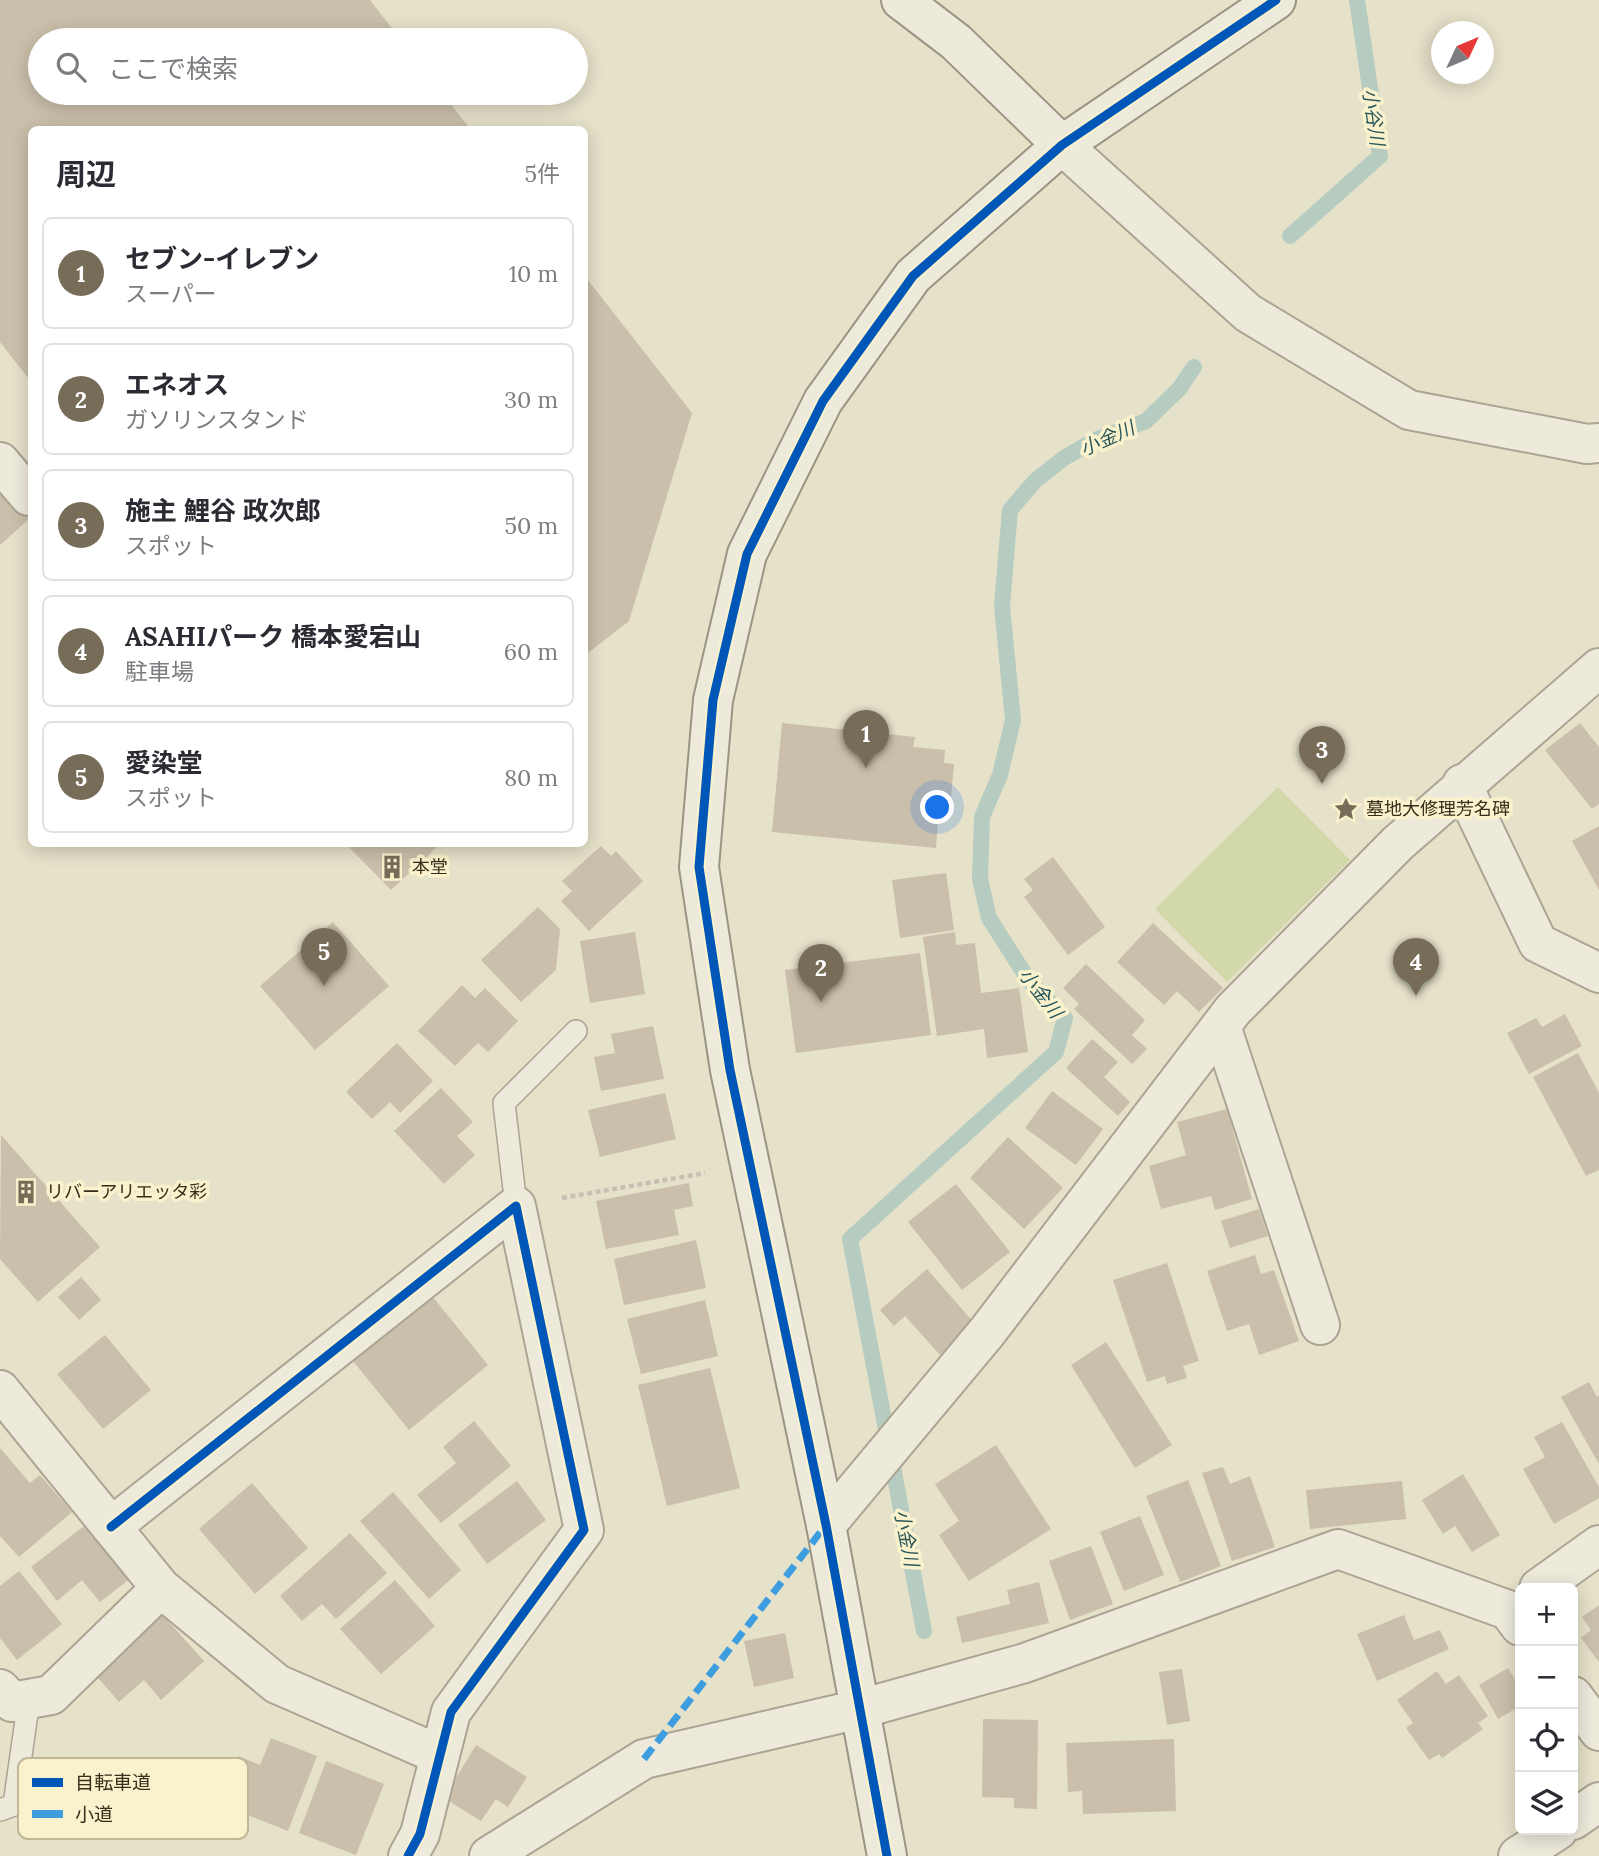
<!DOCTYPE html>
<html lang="ja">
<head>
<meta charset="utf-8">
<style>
  :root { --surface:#fff; --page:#f2f2f3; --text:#2b2b33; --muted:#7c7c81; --line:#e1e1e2; --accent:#766c58 }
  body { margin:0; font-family:Lora,"Noto Sans JP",serif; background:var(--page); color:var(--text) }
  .controls { position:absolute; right:21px; bottom:21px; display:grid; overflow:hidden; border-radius:10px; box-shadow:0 4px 18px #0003 }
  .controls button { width:63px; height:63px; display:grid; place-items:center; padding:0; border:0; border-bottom:2px solid var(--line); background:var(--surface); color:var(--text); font:35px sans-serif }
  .compass { position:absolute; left:1431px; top:21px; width:63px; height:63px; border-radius:50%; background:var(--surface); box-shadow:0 4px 18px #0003; rotate:46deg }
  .you { position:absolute; left:938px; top:808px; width:24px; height:24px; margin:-18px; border:5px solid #fff; border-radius:50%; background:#1a73e8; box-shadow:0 0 0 10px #1a73e833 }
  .badge { display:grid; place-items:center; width:46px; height:46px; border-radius:50%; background:var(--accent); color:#fff; font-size:23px; font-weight:700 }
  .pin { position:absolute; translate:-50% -58px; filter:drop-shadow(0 2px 4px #0008) }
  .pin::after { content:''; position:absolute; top:37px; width:24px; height:21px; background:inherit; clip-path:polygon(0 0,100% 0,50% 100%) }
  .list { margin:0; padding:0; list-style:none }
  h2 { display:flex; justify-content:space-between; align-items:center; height:91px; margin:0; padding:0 28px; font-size:30px }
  h2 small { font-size:23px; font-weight:400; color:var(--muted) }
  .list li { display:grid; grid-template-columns:46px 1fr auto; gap:21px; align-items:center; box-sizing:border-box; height:112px; margin:0 14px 14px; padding:0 14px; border:2px solid var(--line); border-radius:10px }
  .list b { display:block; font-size:26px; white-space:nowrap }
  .list p { margin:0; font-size:23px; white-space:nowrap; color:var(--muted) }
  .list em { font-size:23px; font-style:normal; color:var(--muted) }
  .icon { flex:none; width:38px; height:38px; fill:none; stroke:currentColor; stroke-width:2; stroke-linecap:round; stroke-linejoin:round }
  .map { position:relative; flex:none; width:1599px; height:1856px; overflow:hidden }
  .search { position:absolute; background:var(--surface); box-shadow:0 4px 18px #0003; left:28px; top:28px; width:560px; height:77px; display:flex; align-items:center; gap:18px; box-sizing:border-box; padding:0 24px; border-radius:38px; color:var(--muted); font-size:26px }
  .panel { position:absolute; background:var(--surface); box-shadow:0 4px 18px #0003; left:28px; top:126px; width:560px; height:721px; border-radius:10px }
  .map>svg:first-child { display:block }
  .green { fill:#d2d8aa }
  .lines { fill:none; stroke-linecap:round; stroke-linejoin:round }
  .stream { stroke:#b6ccc1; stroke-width:16 }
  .building { fill:#cabfaa }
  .lane-casing { stroke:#aba493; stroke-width:24 }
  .street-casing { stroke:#aba493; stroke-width:42 }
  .secondary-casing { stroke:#9a9483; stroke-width:42 }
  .path { stroke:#c5c1b3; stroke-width:4.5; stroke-dasharray:5 3.5; stroke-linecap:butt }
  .lane { stroke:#edeadc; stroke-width:21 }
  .street { stroke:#edeadc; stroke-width:38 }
  .secondary { stroke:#edeadc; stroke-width:38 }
  .quiet { stroke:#3e9ddf; stroke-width:7; stroke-dasharray:14 7; stroke-linecap:butt }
  .cycleway-casing { stroke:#f9f2cd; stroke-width:13 }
  .cycleway { stroke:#0057b8; stroke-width:9 }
  .labels { text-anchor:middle; stroke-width:7; stroke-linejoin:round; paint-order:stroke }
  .poi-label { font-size:18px; fill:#392d1b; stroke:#f9f2cd; text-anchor:start }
  .water-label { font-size:19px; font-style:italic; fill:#28575b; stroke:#f9f2cd }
  .key { fill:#f9f2cd; stroke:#bfb798; stroke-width:2 }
  .key-label { font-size:19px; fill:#392d1b }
</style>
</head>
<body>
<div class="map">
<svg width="1599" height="1856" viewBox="0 0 1599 1856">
  <rect width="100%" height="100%" fill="#e6e1c9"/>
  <path class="green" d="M 1278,787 L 1350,860 L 1227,982 L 1155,909 Z"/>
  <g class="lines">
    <path class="stream" d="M 1290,236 L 1380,156 L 1357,0
      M 924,1631 L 850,1239 L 1056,1052 L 1065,1018 L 1029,981 L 989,918 L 980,879 L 982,817 L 1000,775 L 1013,720 L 1002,606 L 1010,510 L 1036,480 L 1064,458 L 1095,440 L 1146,421 L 1179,389 L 1194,367"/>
  </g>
  <path class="building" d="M 0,0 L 370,0 L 401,40 L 40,40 L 40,93 L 442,93 L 471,130 L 32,130 L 32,383 L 0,342 Z
    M 584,275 L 692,413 L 629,621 L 584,656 Z
    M 0,487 L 29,519 L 0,545 Z
    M 782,723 L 915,737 L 913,747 L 945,750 L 944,763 L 954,764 L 949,820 L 938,819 L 936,848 L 772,832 Z
    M 1580,723 L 1599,747 L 1599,804 L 1592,809 L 1545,750 Z
    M 1599,826 L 1599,890 L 1572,841 Z
    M 346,844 L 440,844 L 391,890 Z
    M 601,846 L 611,856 L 616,851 L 643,881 L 589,931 L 561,901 L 572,891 L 562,881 Z
    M 1053,857 L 1105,927 L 1068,955 L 1024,897 L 1033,890 L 1024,879 Z
    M 946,873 L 954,930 L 900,938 L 892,880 Z
    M 538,907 L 560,929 L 556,970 L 521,1002 L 481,960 Z
    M 333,922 L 389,986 L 315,1050 L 260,986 Z
    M 1153,923 L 1223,988 L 1199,1012 L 1177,991 L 1164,1005 L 1117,962 Z
    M 635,932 L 645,994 L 590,1003 L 580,941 Z
    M 955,932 L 956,945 L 975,943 L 981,993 L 1019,988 L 1028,1052 L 987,1058 L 984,1029 L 937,1036 L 923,937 Z
    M 920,953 L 931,1035 L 796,1053 L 785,970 Z
    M 1086,964 L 1145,1020 L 1132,1035 L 1147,1049 L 1132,1064 L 1074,1009 L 1079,1004 L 1063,988 Z
    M 462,985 L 475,998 L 485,988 L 518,1021 L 488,1052 L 478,1043 L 455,1066 L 418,1031 Z
    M 1565,1014 L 1582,1046 L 1529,1074 L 1507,1033 L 1536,1018 L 1542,1027 Z
    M 653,1026 L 664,1079 L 601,1091 L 594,1057 L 615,1053 L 611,1034 Z
    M 1092,1039 L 1118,1062 L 1104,1077 L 1130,1102 L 1118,1116 L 1066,1068 Z
    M 397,1043 L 433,1081 L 400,1113 L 390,1102 L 372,1119 L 346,1092 Z
    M 1578,1053 L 1599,1093 L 1599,1170 L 1586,1176 L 1533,1077 Z
    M 441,1088 L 473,1122 L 457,1136 L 475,1155 L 444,1184 L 394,1131 Z
    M 1052,1091 L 1103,1129 L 1076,1165 L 1025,1128 Z
    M 665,1093 L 676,1139 L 600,1157 L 588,1110 Z
    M 1227,1109 L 1252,1199 L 1215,1210 L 1211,1196 L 1161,1209 L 1149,1166 L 1186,1155 L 1177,1122 Z
    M 1,1135 L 100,1247 L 38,1302 L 0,1259 Z
    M 1008,1137 L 1063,1188 L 1024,1229 L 970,1178 Z
    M 689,1183 L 693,1206 L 674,1210 L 679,1235 L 606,1249 L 596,1201 Z
    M 956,1184 L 1010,1252 L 962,1290 L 908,1222 Z
    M 1259,1209 L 1268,1236 L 1230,1248 L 1221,1221 Z
    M 696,1240 L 706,1288 L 624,1305 L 614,1259 Z
    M 1255,1255 L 1261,1274 L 1274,1270 L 1299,1341 L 1259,1355 L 1249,1324 L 1227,1331 L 1207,1271 Z
    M 1167,1263 L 1199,1361 L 1183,1366 L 1187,1378 L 1167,1384 L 1165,1376 L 1147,1382 L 1113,1280 Z
    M 927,1269 L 975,1324 L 940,1355 L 905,1316 L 894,1326 L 880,1310 Z
    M 81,1277 L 101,1300 L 79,1320 L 58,1297 Z
    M 432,1296 L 488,1365 L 409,1430 L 353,1361 Z
    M 705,1300 L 718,1356 L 641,1374 L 627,1319 Z
    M 105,1335 L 151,1390 L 103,1429 L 57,1374 Z
    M 1106,1342 L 1172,1445 L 1135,1468 L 1071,1365 Z
    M 710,1368 L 740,1488 L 667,1506 L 638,1385 Z
    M 1589,1382 L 1597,1397 L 1599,1395 L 1599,1464 L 1561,1397 Z
    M 474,1421 L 511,1466 L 441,1523 L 417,1495 L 456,1463 L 443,1447 Z
    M 1562,1422 L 1599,1487 L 1599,1498 L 1554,1524 L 1523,1469 L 1545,1457 L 1534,1437 Z
    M 996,1445 L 1051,1529 L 969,1581 L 939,1535 L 959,1521 L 935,1484 Z
    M 0,1448 L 30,1483 L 40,1475 L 72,1512 L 19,1557 L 0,1536 Z
    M 1223,1467 L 1230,1484 L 1250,1476 L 1275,1547 L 1232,1561 L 1202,1473 Z
    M 1463,1474 L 1500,1535 L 1472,1552 L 1455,1526 L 1443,1534 L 1422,1500 Z
    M 1188,1480 L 1221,1566 L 1180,1582 L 1146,1496 Z
    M 517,1481 L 546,1520 L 487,1564 L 458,1525 Z
    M 1402,1481 L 1406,1519 L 1310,1529 L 1306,1490 Z
    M 252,1483 L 308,1548 L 255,1594 L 199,1529 Z
    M 393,1492 L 461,1570 L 429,1599 L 360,1521 Z
    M 1140,1516 L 1164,1575 L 1124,1591 L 1100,1532 Z
    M 88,1523 L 131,1578 L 100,1602 L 82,1580 L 57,1601 L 31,1567 Z
    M 350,1533 L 387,1573 L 336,1619 L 322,1604 L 302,1621 L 280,1596 Z
    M 1091,1546 L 1113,1604 L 1070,1620 L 1049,1561 Z
    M 19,1571 L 62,1624 L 17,1660 L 0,1638 L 0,1586 Z
    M 395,1580 L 435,1626 L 381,1674 L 340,1629 Z
    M 1039,1582 L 1049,1623 L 962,1643 L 956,1617 L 1010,1604 L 1007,1590 Z
    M 1599,1605 L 1599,1662 L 1581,1638 L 1591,1630 L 1582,1617 Z
    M 159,1611 L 204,1661 L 161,1700 L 144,1680 L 119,1702 L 92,1671 Z
    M 1404,1615 L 1414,1640 L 1440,1630 L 1449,1649 L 1377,1681 L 1357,1634 Z
    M 785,1633 L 794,1678 L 754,1687 L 744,1641 Z
    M 1508,1668 L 1520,1688 L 1520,1706 L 1498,1719 L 1479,1685 Z
    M 1182,1669 L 1190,1721 L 1167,1725 L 1159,1672 Z
    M 1437,1671 L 1446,1684 L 1459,1675 L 1488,1716 L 1478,1723 L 1483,1729 L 1442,1758 L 1439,1754 L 1429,1760 L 1406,1728 L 1413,1723 L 1397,1700 Z
    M 983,1719 L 1038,1720 L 1037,1809 L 1014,1808 L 1014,1798 L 982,1797 Z
    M 271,1738 L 317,1756 L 288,1831 L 220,1804 L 238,1756 L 260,1765 Z
    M 1174,1739 L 1176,1811 L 1083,1814 L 1082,1791 L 1068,1792 L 1066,1743 Z
    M 476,1745 L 527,1777 L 508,1807 L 496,1799 L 481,1821 L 444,1798 Z
    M 326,1761 L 384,1784 L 356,1855 L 299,1833 Z"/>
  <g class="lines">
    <g class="lane-casing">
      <path id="lane" d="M 516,1206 L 504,1103 L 576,1031
        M 0,1810 L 14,1805 L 29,1699"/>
    </g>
    <g class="street-casing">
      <path id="street" d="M 1062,145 L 1248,313 L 1409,410 L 1587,444 L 1599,443
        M 0,462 L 29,496
        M 1462,784 L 1538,943 L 1599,973
        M 1221,1026 L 1320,1325
        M 0,1390 L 161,1588 L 277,1684 L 440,1755
        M 826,1525 L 987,1332 L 1233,1010 L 1398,843 L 1599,668
        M 111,1527 L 516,1206 L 584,1530 L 451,1712 L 420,1834 L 408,1856
        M 1539,1588 L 1599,1545
        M 0,1689 L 12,1702 L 51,1695 L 161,1588
        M 1573,1696 L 1599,1731
        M 1573,1820 L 1599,1802
        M 489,1856 L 644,1759 L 860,1709 L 1025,1663 L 1338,1549 L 1508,1610 L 1520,1626
        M 1518,1856 L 1558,1830"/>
    </g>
    <g class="secondary-casing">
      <path id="secondary" d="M 901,0 L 956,42 L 1062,145
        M 887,1856 L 826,1525 L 730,1070 L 699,867 L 713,700 L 747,554 L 823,401 L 913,276 L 1062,145 L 1276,0"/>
    </g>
    <path class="path" d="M 562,1198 L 705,1173"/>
    <use href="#lane" class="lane"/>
    <use href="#street" class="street"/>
    <use href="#secondary" class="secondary"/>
    <path class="quiet" d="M 644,1759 L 826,1525"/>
    <g class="cycleway-casing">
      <path id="cycleway" d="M 111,1527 L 516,1206 L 584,1530 L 451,1712 L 420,1834 L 408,1856
        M 887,1856 L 826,1525 L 730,1070 L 699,867 L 713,700 L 747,554 L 823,401 L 913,276 L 1062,145 L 1276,0"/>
    </g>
    <use href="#cycleway" class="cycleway"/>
  </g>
  <defs>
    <g id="sight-bare" transform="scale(1.89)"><path d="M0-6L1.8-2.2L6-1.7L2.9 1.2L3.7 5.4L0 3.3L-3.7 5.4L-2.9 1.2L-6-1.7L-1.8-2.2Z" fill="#766c58" stroke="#f9f2cd" stroke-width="2.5" paint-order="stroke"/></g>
    <g id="building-bare" transform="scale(1.89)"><path d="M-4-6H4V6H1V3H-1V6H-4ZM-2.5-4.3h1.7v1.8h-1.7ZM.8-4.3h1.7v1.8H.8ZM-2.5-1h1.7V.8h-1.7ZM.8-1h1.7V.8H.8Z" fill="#766c58" stroke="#f9f2cd" stroke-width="2.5" paint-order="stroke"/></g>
  </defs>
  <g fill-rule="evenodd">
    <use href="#sight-bare" x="1346" y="809"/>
    <use href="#building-bare" x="392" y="867"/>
    <use href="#building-bare" x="26" y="1192"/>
  </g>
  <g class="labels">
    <g class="poi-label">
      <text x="1366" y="815">墓地大修理芳名碑</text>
      <text x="412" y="873">本堂</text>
      <text x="46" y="1198">リバーアリエッタ彩</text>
    </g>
    <g class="water-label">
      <text transform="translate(1374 117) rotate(82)" y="7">小谷川</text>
      <text transform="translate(1107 438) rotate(-24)" y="7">小金川</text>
      <text transform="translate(1041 993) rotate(52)" y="7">小金川</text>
      <text transform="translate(907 1538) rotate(79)" y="7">小金川</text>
    </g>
  </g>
  <rect x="18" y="1758" width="230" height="81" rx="10" class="key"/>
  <rect x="32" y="1778" width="31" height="9" fill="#0057b8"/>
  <rect x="32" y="1810" width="31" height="8" fill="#3e9ddf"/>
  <g class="key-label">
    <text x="75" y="1789">自転車道</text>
    <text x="75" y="1821">小道</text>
  </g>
</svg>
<div class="controls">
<button>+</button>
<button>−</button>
<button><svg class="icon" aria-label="locate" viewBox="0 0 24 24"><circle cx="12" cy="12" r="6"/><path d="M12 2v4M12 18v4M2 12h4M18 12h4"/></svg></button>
<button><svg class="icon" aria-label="layers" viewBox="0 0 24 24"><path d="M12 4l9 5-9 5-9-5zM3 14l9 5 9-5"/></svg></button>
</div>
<svg class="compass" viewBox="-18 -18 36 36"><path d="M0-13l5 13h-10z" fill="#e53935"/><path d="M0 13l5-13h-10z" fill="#7c7c81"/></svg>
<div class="you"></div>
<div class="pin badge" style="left:866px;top:768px">1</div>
<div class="pin badge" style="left:821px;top:1002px">2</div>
<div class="pin badge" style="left:1322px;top:784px">3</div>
<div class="pin badge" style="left:1416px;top:996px">4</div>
<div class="pin badge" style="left:324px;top:986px">5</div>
<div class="search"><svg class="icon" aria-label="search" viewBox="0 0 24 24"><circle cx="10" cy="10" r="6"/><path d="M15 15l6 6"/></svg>ここで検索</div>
<section class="panel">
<h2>周辺<small>5件</small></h2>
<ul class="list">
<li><span class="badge">1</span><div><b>セブン-イレブン</b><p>スーパー</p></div><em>10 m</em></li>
<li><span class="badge">2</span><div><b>エネオス</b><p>ガソリンスタンド</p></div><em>30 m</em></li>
<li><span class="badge">3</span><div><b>施主 鯉谷 政次郎</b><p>スポット</p></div><em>50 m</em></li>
<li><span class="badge">4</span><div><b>ASAHIパーク 橋本愛宕山</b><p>駐車場</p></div><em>60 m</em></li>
<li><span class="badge">5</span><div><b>愛染堂</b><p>スポット</p></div><em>80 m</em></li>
</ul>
</section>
</div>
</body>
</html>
